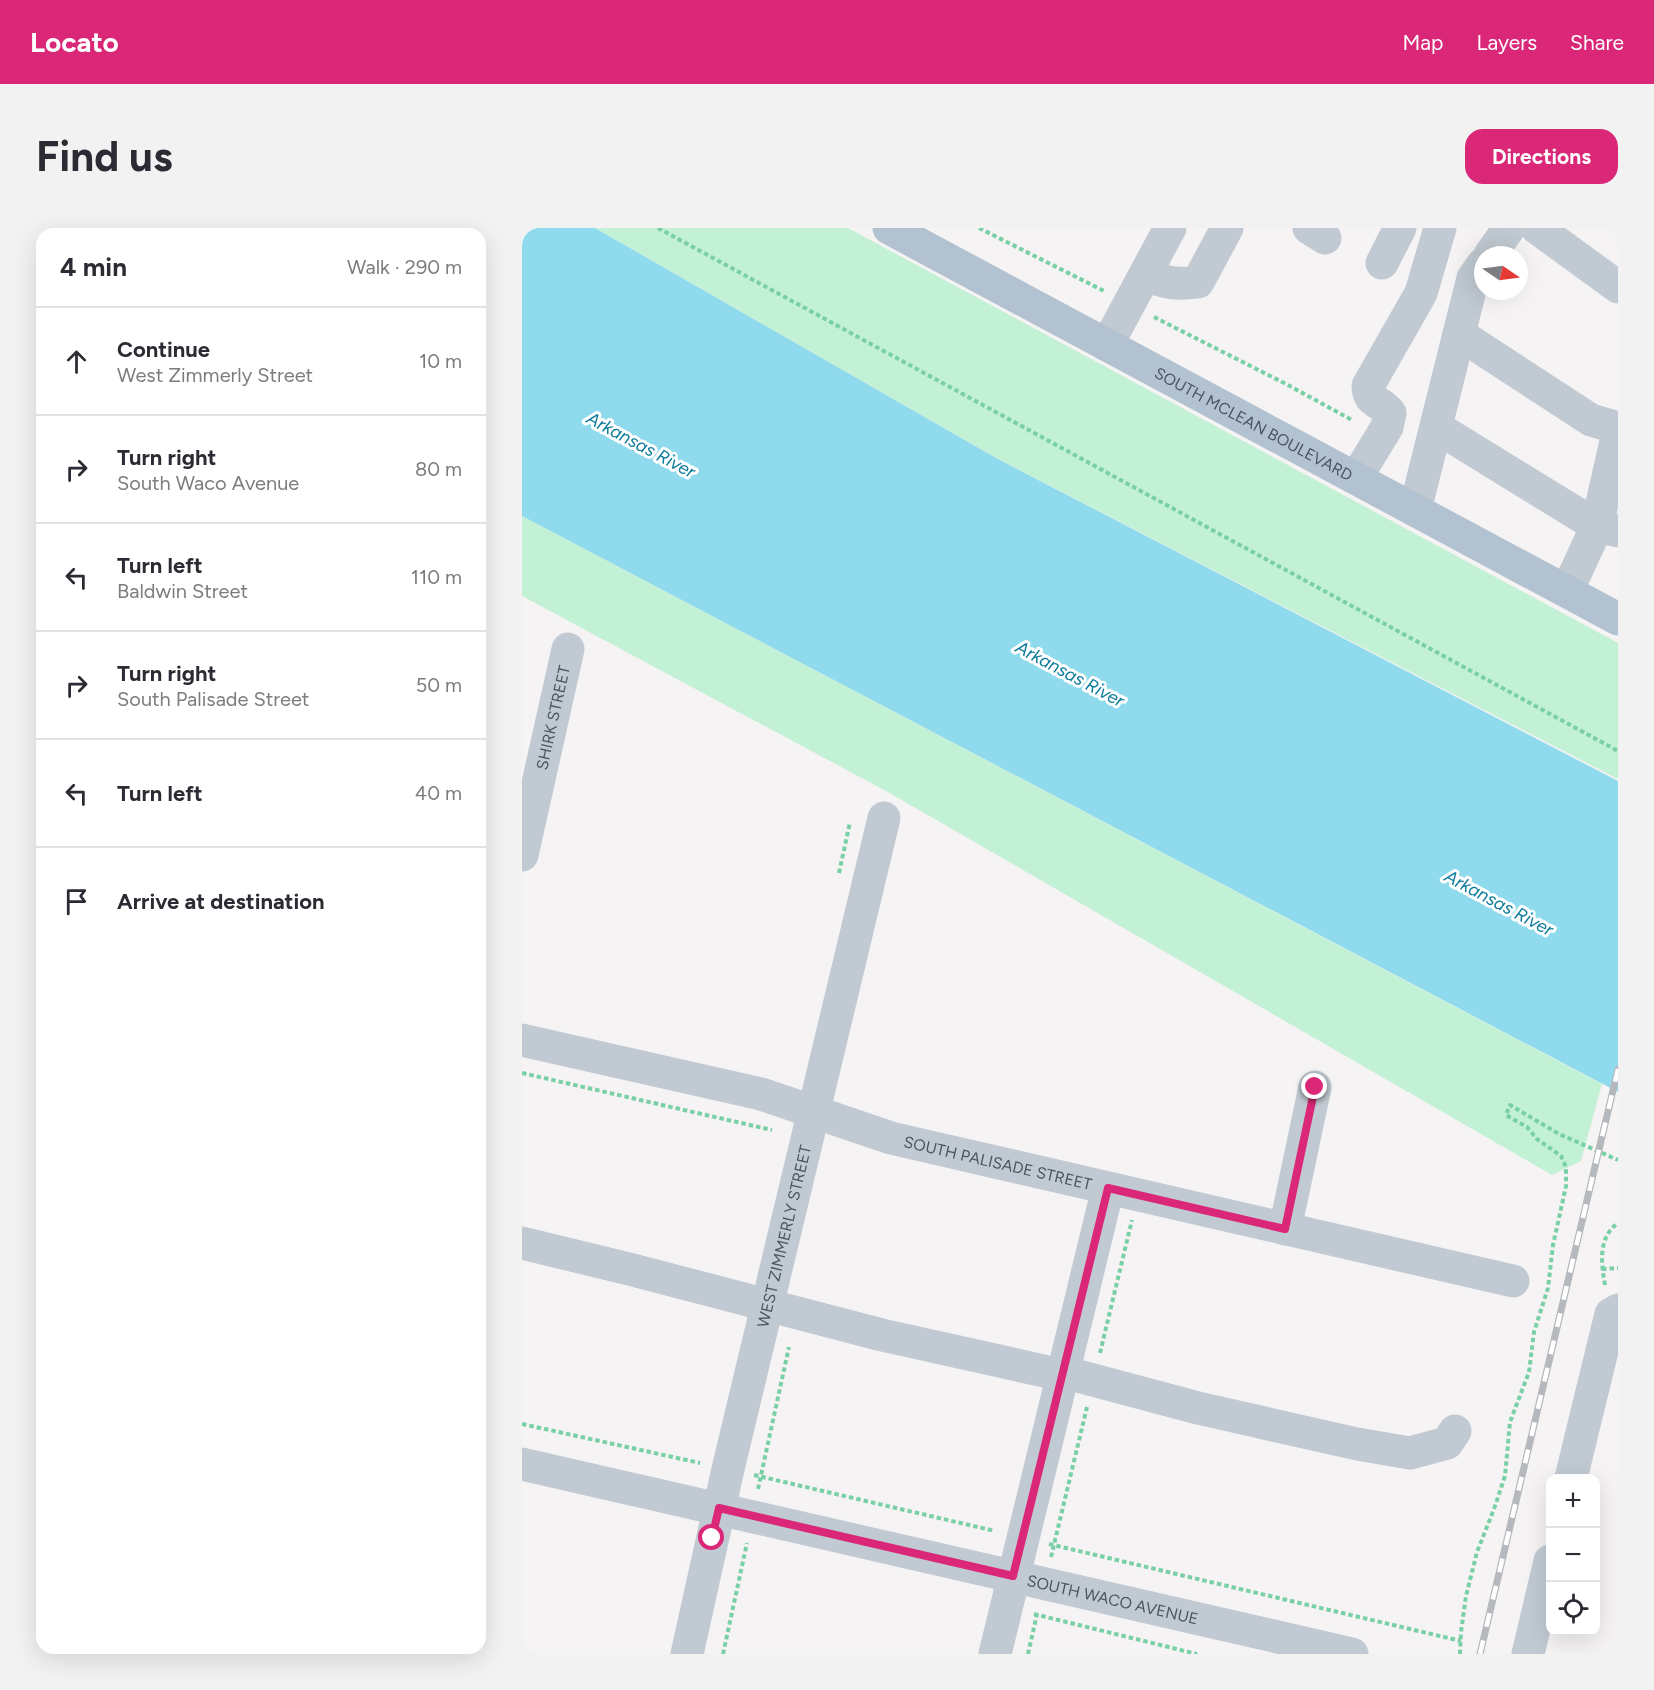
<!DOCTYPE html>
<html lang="en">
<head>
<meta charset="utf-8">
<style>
  :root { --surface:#fff; --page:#f2f2f3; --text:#2b2b33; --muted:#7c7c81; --line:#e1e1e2; --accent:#db2777 }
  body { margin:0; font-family:Figtree,sans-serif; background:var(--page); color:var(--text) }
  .controls { position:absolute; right:18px; bottom:18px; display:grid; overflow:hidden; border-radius:12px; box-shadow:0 6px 24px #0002 }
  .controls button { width:54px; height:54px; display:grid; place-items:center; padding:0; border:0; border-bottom:2px solid var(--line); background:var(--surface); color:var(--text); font:30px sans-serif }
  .compass { position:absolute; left:952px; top:18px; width:54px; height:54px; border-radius:50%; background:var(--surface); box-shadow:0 6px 24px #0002; rotate:103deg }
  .stop { position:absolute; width:18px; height:18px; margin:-14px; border:4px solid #db2777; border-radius:50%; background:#fff }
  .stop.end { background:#db2777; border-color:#fff; box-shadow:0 2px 6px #0008 }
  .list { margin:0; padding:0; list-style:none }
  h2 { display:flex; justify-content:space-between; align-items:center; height:78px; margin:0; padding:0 24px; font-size:26px }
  h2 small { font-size:20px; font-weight:400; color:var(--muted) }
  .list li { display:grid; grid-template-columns:39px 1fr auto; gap:18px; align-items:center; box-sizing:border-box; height:108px; padding:0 24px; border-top:2px solid var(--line) }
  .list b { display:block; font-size:22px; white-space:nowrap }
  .list p { margin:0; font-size:20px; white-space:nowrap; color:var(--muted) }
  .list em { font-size:20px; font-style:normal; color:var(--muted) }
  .icon { flex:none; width:33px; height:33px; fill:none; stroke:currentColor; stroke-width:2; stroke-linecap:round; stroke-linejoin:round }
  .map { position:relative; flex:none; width:1096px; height:1426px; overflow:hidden; border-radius:18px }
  header { display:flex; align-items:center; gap:36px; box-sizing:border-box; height:84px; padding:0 30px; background:var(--accent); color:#fff }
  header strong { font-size:28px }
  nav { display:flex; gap:33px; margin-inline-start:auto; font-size:21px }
  .intro { display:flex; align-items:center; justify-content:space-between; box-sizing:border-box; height:144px; padding:0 36px }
  h1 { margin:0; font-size:42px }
  .button { padding:15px 27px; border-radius:18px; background:var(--accent); color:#fff; font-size:21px; font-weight:700 }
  main { display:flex; gap:36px; padding:0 36px }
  aside { flex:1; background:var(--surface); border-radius:18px; box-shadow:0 6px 24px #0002 }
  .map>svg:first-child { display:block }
  .green { fill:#c3f1d5 }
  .water { fill:#90daee }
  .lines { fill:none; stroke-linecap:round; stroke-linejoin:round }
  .path { stroke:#7ad0a6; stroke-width:4; stroke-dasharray:4.5 3; stroke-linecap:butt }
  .minor { stroke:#c1cad2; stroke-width:33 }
  .major { stroke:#b3c2d1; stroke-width:33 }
  .rail-casing { stroke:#b5b8bd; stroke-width:7 }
  .rail { stroke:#fff; stroke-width:4.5; stroke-dasharray:14; stroke-linecap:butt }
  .route { stroke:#db2777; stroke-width:8 }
  .labels { text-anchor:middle; stroke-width:6; stroke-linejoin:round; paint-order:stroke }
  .street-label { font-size:16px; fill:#4a5661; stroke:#fff }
  .water-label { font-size:18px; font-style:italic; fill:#0c7c9b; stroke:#fff }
</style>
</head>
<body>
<header>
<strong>Locato</strong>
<nav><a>Map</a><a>Layers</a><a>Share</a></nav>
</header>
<div class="intro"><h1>Find us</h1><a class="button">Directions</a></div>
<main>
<aside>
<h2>4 min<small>Walk · 290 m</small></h2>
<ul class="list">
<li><svg class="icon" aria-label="ahead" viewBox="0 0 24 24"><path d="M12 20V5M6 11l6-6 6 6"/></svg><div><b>Continue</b><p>West Zimmerly Street</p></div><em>10 m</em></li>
<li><svg class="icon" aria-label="right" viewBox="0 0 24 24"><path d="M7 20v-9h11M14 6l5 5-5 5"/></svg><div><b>Turn right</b><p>South Waco Avenue</p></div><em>80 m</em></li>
<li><svg class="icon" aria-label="left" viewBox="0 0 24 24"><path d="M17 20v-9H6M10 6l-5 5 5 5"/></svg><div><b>Turn left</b><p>Baldwin Street</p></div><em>110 m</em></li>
<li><svg class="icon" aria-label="right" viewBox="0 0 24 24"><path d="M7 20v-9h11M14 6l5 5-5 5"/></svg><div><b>Turn right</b><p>South Palisade Street</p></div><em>50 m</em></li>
<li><svg class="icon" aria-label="left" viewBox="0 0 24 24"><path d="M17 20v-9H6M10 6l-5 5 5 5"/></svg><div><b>Turn left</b></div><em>40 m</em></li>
<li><svg class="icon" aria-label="arrive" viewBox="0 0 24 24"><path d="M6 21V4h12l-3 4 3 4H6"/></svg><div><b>Arrive at destination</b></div></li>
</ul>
</aside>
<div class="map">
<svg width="1096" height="1426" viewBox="0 0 1096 1426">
  <rect width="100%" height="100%" fill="#f5f3f3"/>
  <path class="green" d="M 73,0 L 326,0 L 1096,415 L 1096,551 L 474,230 Z
    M 0,288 L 1080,856 L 1059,933 L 1030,947 L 364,563 L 0,368 Z"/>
  <path class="water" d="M 0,0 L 73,0 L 474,230 L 1096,553 L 1096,864 L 0,288 Z"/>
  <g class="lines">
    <path class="path" d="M 136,0 L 1096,523
      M 457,0 L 582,63
      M 632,89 L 764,156 L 830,192
      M 317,645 L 328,594
      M 0,845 L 250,902
      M 1080,1041 L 1096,1040
      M 1083,1057 C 1079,1035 1076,1009 1096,995
      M 578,1125 L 610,992
      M 0,1196 L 178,1235
      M 232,1247 L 473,1303
      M 236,1261 L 267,1119
      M 527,1316 L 939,1413
      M 529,1329 L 565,1179
      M 512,1386 L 675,1426
      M 201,1426 L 225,1315
      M 506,1426 L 515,1386
      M 938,1426 L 939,1404 L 944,1368 L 955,1324 L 972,1281 L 983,1248 L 988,1194 L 1007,1144 L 1012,1104 L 1026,1060 L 1031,1017 L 1044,958 L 1044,939 L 1039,928 L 1015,911 L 1005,899 L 984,887 L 988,877 L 1037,906 L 1096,932"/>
    <g class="minor">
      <path d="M 787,0 L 803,10"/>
      <path d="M 1015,0 L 1096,59"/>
      <path d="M 968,27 L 987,0"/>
      <path d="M 860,35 L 878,0"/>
      <path d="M 623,47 C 644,55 655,57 676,54 L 705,0"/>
      <path d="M 937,106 L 1069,192 L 1096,200"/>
      <path d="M 585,117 L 648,0"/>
      <path d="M 914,199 L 1075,298 L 1096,303"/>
      <path d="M 834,250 L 865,199 L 868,185 C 859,173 846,175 846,158 L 899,65 L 918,0"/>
      <path d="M 893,282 L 951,50 L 961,36"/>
      <path d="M 1045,363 L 1075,298 L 1096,204"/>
      <path id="s1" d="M 0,627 L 46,421"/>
      <path id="s2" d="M 0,812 L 239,866 L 369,910 L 991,1053"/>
      <path d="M 763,1001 L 793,859"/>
      <path d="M 0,1015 L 107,1041 L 360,1107 L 540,1147"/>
      <path d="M 541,1144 L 676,1180 L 835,1216 L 888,1225 L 925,1215 L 933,1203"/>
      <path id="s3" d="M 0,1236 L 830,1426"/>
      <path d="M 1049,1250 L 1089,1086 L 1096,1082"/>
      <path id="s4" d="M 165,1426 L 206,1241 L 362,590"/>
      <path d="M 473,1426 L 586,960"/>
      <path d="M 1006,1426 L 1028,1333"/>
    </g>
    <path class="major" id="s5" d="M 367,0 L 1096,391"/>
    <g class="rail-casing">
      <path id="rail" d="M 958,1426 L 1096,841"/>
    </g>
    <use href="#rail" class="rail"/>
  </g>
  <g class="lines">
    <path class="route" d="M 190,1310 L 197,1280 L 491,1348 L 586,960 L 763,1001 L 793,859"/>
  </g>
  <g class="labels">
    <g class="street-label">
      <text dy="6" stroke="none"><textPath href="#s5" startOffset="414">SOUTH MCLEAN BOULEVARD</textPath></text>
      <text dy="6" stroke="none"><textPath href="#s1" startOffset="141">SHIRK STREET</textPath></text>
      <text dy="6" stroke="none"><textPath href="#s2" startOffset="492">SOUTH PALISADE STREET</textPath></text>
      <text dy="6" stroke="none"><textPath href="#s4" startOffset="429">WEST ZIMMERLY STREET</textPath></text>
      <text dy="6" stroke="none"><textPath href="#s3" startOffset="606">SOUTH WACO AVENUE</textPath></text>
    </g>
    <g class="water-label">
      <text transform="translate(119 217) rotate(28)" y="6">Arkansas River</text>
      <text transform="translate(548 446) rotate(28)" y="6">Arkansas River</text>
      <text transform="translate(977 675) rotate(28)" y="6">Arkansas River</text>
    </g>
  </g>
</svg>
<div class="controls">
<button>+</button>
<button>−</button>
<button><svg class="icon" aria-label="locate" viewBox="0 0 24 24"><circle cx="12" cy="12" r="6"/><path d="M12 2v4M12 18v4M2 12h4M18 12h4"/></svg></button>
</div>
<svg class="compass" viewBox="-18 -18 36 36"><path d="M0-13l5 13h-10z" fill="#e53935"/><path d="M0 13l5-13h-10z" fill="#7c7c81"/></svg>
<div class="stop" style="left:190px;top:1310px"></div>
<div class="stop end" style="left:793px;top:859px"></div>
</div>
</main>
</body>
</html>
